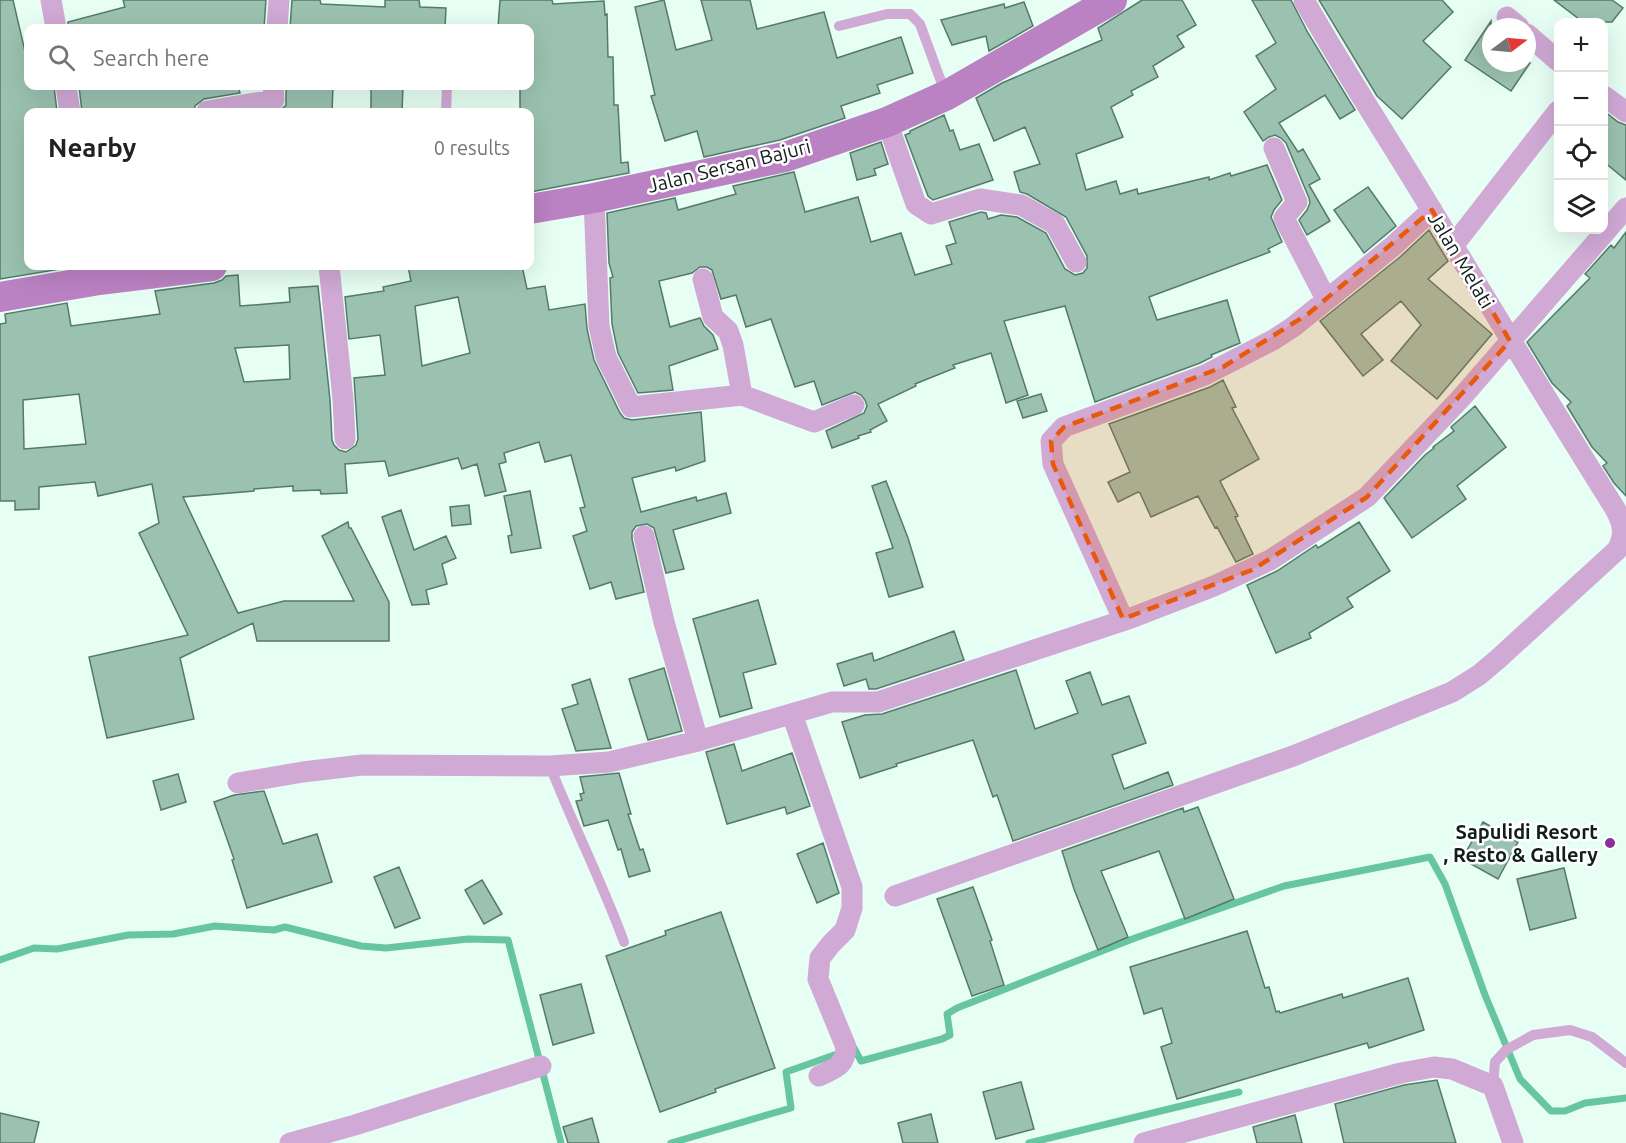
<!DOCTYPE html>
<html lang="en">
<head>
<meta charset="utf-8">
<style>
  :root { --surface:#fff; --page:#f2f2f2; --text:#202124; --muted:#757577; --line:#e0e0e0 }
  body { margin:0; font-family:Ubuntu,sans-serif; background:var(--page); color:var(--text) }
  .controls { position:absolute; right:18px; top:18px; display:grid; overflow:hidden; border-radius:12px; box-shadow:0 6px 24px #0002 }
  .controls button { width:54px; height:54px; display:grid; place-items:center; padding:0; border:0; border-bottom:2px solid var(--line); background:var(--surface); color:var(--text); font:30px sans-serif }
  .compass { position:absolute; left:1482px; top:18px; width:54px; height:54px; border-radius:50%; background:var(--surface); box-shadow:0 6px 24px #0002; rotate:74deg }
  .list { margin:0; padding:0; list-style:none }
  h2 { display:flex; justify-content:space-between; align-items:center; height:78px; margin:0; padding:0 24px; font-size:26px }
  h2 small { font-size:20px; font-weight:400; color:var(--muted) }
  .icon { flex:none; width:33px; height:33px; fill:none; stroke:currentColor; stroke-width:2; stroke-linecap:round; stroke-linejoin:round }
  .map { position:relative; flex:none; width:1626px; height:1143px; overflow:hidden }
  .search { position:absolute; background:var(--surface); box-shadow:0 6px 24px #0002; left:24px; top:24px; width:510px; height:66px; display:flex; align-items:center; gap:15px; box-sizing:border-box; padding:0 21px; border-radius:12px; color:var(--muted); font-size:22px }
  .panel { position:absolute; background:var(--surface); box-shadow:0 6px 24px #0002; left:24px; top:108px; width:510px; height:162px; border-radius:12px }
  .map>svg:first-child { display:block }
  .lines { fill:none; stroke-linecap:round; stroke-linejoin:round }
  .stream { stroke:#67c6a1; stroke-width:7 }
  .building { fill:#9bc2b0; stroke:#557a6a; stroke-width:1.5; fill-rule:evenodd }
  .service { stroke:#d0a9d5; stroke-width:10 }
  .minor { stroke:#d0a9d5; stroke-width:21 }
  .secondary { stroke:#bb82c3; stroke-width:30 }
  .marked { fill:#e8590c; fill-opacity:0.2; stroke:#e8590c; stroke-width:4.5; stroke-dasharray:12 8; stroke-linejoin:round }
  .poi-dot { fill:#8b2f9a; stroke:#fff; stroke-width:2 }
  .labels { text-anchor:middle; stroke-width:5; stroke-linejoin:round; paint-order:stroke }
  .street-label { font-size:20px; fill:#101f19; stroke:#fff }
  .poi-label { font-size:20px; font-weight:bold; fill:#101f19; stroke:#fff; text-anchor:end }
</style>
</head>
<body>
<div class="map">
<svg width="1626" height="1143" viewBox="0 0 1626 1143">
  <rect width="100%" height="100%" fill="#e6fef3"/>
  <g class="lines">
    <path class="stream" d="M 0,960 L 34,948 L 57,949 L 128,935 L 173,934 L 215,926 L 274,930 L 285,927 L 361,946 L 386,948 L 468,939 L 508,940 L 561,1143
      M 851,1049 L 854,1048 L 861,1061 L 942,1039 L 950,1035 L 947,1014 L 957,1008 L 1135,938 L 1284,886 L 1430,857 L 1445,884 L 1485,995 L 1520,1079 L 1551,1111 L 1565,1111 L 1585,1103 L 1626,1098
      M 671,1143 L 791,1108 L 786,1072 L 840,1053
      M 1029,1143 L 1239,1092"/>
  </g>
  <path class="building" d="M 0,0 L 13,0 L 28,64 L 28,86 L 54,86 L 57,112 L 28,112 L 28,266 L 60,266 L 61,269 L 0,279 Z
    M 123,0 L 266,0 L 264,28 L 68,28 L 68,22 L 125,7 Z
    M 292,0 L 320,0 L 321,4 L 385,7 L 385,0 L 419,0 L 420,7 L 446,8 L 445,28 L 290,28 Z
    M 500,0 L 552,0 L 553,4 L 604,1 L 605,15 L 607,14 L 608,57 L 613,57 L 614,105 L 618,105 L 621,163 L 628,162 L 629,173 L 530,192 L 530,112 L 520,112 L 520,86 L 530,86 L 530,28 L 498,28 Z
    M 664,0 L 676,50 L 712,40 L 701,0 L 750,0 L 757,29 L 824,12 L 837,58 L 901,37 L 913,73 L 877,85 L 880,93 L 841,106 L 845,118 L 780,140 L 704,157 L 697,131 L 665,141 L 651,96 L 655,95 L 635,7 Z
    M 1142,0 L 1182,0 L 1196,25 L 1177,36 L 1184,47 L 1153,66 L 1158,77 L 1131,91 L 1133,95 L 1111,107 L 1123,137 L 1076,154 L 1086,190 L 1116,181 L 1120,194 L 1137,189 L 1138,194 L 1209,177 L 1209,180 L 1230,173 L 1231,176 L 1267,165 L 1282,200 L 1274,210 L 1271,217 L 1282,242 L 1268,249 L 1270,252 L 1149,297 L 1157,320 L 1227,300 L 1240,343 L 1211,355 L 1212,357 L 1200,363 L 1095,402 L 1065,306 L 1004,321 L 1028,395 L 1006,403 L 991,353 L 953,365 L 955,368 L 915,384 L 916,386 L 878,404 L 887,421 L 870,430 L 871,432 L 858,436 L 859,438 L 832,448 L 826,431 L 864,413 L 867,406 L 865,400 L 861,395 L 855,392 L 822,405 L 814,381 L 795,387 L 771,319 L 746,327 L 736,295 L 721,299 L 712,270 L 707,267 L 700,267 L 692,273 L 659,281 L 670,327 L 700,318 L 704,326 L 713,335 L 718,349 L 669,366 L 673,390 L 638,393 L 618,353 L 612,324 L 610,278 L 613,277 L 609,263 L 607,213 L 675,198 L 678,210 L 736,194 L 733,186 L 794,172 L 805,212 L 858,197 L 871,242 L 901,233 L 915,275 L 952,264 L 946,246 L 956,243 L 949,222 L 981,212 L 986,213 L 988,219 L 1001,215 L 1017,217 L 1046,233 L 1065,269 L 1075,275 L 1083,273 L 1087,268 L 1087,256 L 1066,217 L 1027,194 L 1020,192 L 1014,172 L 1040,164 L 1025,127 L 994,141 L 976,98 L 1002,83 L 1102,40 L 1098,28 Z
    M 1252,0 L 1291,0 L 1308,33 L 1355,110 L 1340,119 L 1325,95 L 1279,123 L 1298,152 L 1303,149 L 1320,179 L 1309,185 L 1330,221 L 1307,235 L 1299,220 L 1307,210 L 1310,203 L 1309,198 L 1286,143 L 1281,138 L 1275,135 L 1269,137 L 1263,141 L 1244,112 L 1276,89 L 1256,56 L 1276,43 Z
    M 1319,0 L 1442,0 L 1453,12 L 1423,41 L 1451,67 L 1402,119 L 1377,96 Z
    M 1554,0 L 1612,0 L 1623,8 L 1612,22 L 1583,22 Z
    M 1024,2 L 1033,26 L 989,51 L 986,36 L 952,45 L 941,20 L 1004,4 L 1005,8 Z
    M 1491,21 L 1491,63 L 1530,63 L 1511,91 L 1465,60 Z
    M 79,86 L 238,86 L 240,93 L 204,99 L 195,106 L 194,112 L 82,112 Z
    M 286,86 L 333,86 L 332,112 L 279,112 L 286,105 Z
    M 371,86 L 403,86 L 402,112 L 371,112 Z
    M 1604,111 L 1618,122 L 1626,125 L 1626,180 L 1604,162 Z
    M 944,115 L 950,131 L 953,130 L 960,150 L 979,144 L 993,180 L 933,200 L 928,196 L 905,135 L 910,133 L 910,131 Z
    M 881,142 L 888,164 L 874,169 L 876,175 L 857,180 L 850,153 Z
    M 1368,187 L 1396,226 L 1364,253 L 1334,210 Z
    M 1429,230 L 1448,261 L 1428,279 L 1492,334 L 1437,399 L 1391,361 L 1421,325 L 1401,301 L 1361,334 L 1383,360 L 1363,376 L 1320,321 L 1400,257 Z
    M 1626,232 L 1626,496 L 1614,483 L 1603,466 L 1607,463 L 1592,447 L 1567,406 L 1571,402 L 1552,383 L 1527,342 L 1590,278 L 1585,274 L 1611,245 L 1614,248 Z
    M 408,266 L 522,266 L 527,289 L 545,286 L 549,310 L 585,304 L 587,329 L 594,360 L 620,413 L 624,418 L 632,420 L 701,412 L 705,461 L 676,471 L 675,467 L 632,478 L 641,512 L 696,497 L 697,501 L 726,493 L 731,513 L 673,530 L 684,569 L 666,573 L 654,528 L 647,524 L 636,526 L 632,532 L 632,539 L 644,592 L 616,599 L 611,582 L 590,589 L 573,536 L 587,531 L 580,508 L 585,507 L 571,455 L 545,462 L 539,442 L 504,453 L 506,462 L 499,464 L 506,491 L 485,496 L 477,464 L 462,469 L 458,458 L 389,476 L 385,461 L 345,464 L 347,493 L 321,494 L 320,490 L 293,491 L 293,486 L 254,489 L 254,491 L 183,497 L 238,613 L 284,601 L 354,601 L 322,536 L 348,522 L 349,528 L 351,528 L 389,602 L 389,641 L 257,641 L 253,623 L 180,658 L 194,719 L 107,738 L 89,657 L 188,635 L 139,533 L 159,523 L 152,484 L 98,496 L 95,482 L 39,487 L 39,509 L 15,510 L 15,501 L 0,501 L 0,324 L 6,323 L 5,314 L 67,303 L 71,326 L 160,314 L 155,291 L 214,283 L 222,280 L 226,276 L 238,275 L 240,306 L 290,302 L 289,288 L 318,286 L 330,400 L 332,440 L 334,445 L 339,450 L 346,452 L 356,445 L 358,439 L 354,378 L 385,375 L 380,335 L 349,339 L 345,297 L 384,291 L 383,287 L 411,281 ZM 458,297 L 470,353 L 422,366 L 415,306 ZM 289,345 L 290,379 L 244,382 L 235,348 ZM 79,394 L 86,444 L 24,449 L 23,400 Z
    M 1223,380 L 1236,407 L 1232,408 L 1259,459 L 1220,481 L 1238,516 L 1235,517 L 1253,554 L 1236,562 L 1217,527 L 1215,528 L 1198,496 L 1151,517 L 1140,493 L 1138,492 L 1118,502 L 1108,482 L 1130,472 L 1109,424 L 1210,387 Z
    M 1041,394 L 1047,411 L 1023,418 L 1017,401 Z
    M 1475,406 L 1506,447 L 1457,486 L 1466,499 L 1412,538 L 1384,498 L 1425,455 L 1434,448 L 1433,447 L 1454,431 L 1451,427 Z
    M 886,481 L 908,538 L 923,587 L 889,597 L 876,553 L 893,548 L 872,486 Z
    M 530,491 L 541,548 L 511,553 L 508,536 L 512,535 L 504,496 Z
    M 469,505 L 471,524 L 452,526 L 450,507 Z
    M 401,510 L 414,550 L 446,536 L 456,558 L 442,564 L 447,584 L 426,590 L 429,604 L 412,605 L 382,517 Z
    M 1359,522 L 1390,571 L 1347,598 L 1353,607 L 1309,633 L 1311,638 L 1276,653 L 1247,585 L 1277,571 L 1316,545 L 1318,548 Z
    M 758,600 L 776,664 L 743,673 L 752,708 L 720,717 L 693,619 Z
    M 954,631 L 964,660 L 876,689 L 869,689 L 866,679 L 844,686 L 837,664 L 872,653 L 874,661 Z
    M 664,668 L 682,731 L 648,740 L 629,679 Z
    M 1016,670 L 1035,729 L 1078,713 L 1066,681 L 1090,672 L 1102,705 L 1129,696 L 1146,743 L 1112,755 L 1124,789 L 1168,772 L 1173,785 L 1013,841 L 997,795 L 993,797 L 973,740 L 896,764 L 897,766 L 860,778 L 842,722 L 865,715 L 882,714 Z
    M 590,679 L 611,748 L 576,751 L 562,709 L 578,704 L 572,685 Z
    M 734,744 L 742,771 L 792,753 L 810,806 L 787,814 L 785,807 L 727,824 L 706,752 Z
    M 619,773 L 631,814 L 628,814 L 640,850 L 643,849 L 650,871 L 629,877 L 621,849 L 618,850 L 608,820 L 584,826 L 576,801 L 582,800 L 580,794 L 584,793 L 580,777 Z
    M 178,774 L 186,802 L 161,810 L 153,781 Z
    M 264,791 L 283,844 L 317,834 L 332,882 L 247,908 L 232,860 L 234,859 L 214,802 L 234,795 Z
    M 1198,807 L 1234,899 L 1185,919 L 1159,851 L 1101,871 L 1128,937 L 1098,950 L 1074,889 L 1062,851 L 1183,808 L 1184,812 Z
    M 1483,822 L 1518,842 L 1498,879 L 1462,859 Z
    M 823,843 L 839,893 L 817,903 L 797,854 Z
    M 399,867 L 420,918 L 395,928 L 374,877 Z
    M 1564,868 L 1576,918 L 1530,930 L 1517,879 Z
    M 482,880 L 502,914 L 484,924 L 465,890 Z
    M 973,887 L 992,940 L 990,941 L 1004,985 L 972,996 L 937,899 Z
    M 721,912 L 775,1068 L 715,1089 L 716,1092 L 660,1112 L 606,956 L 666,935 L 665,931 Z
    M 1247,931 L 1265,988 L 1269,987 L 1276,1012 L 1279,1011 L 1280,1013 L 1342,994 L 1343,998 L 1408,978 L 1424,1030 L 1369,1048 L 1367,1043 L 1177,1099 L 1161,1047 L 1172,1043 L 1162,1008 L 1144,1014 L 1130,967 Z
    M 581,984 L 594,1033 L 553,1045 L 540,995 Z
    M 1437,1080 L 1456,1143 L 1344,1143 L 1335,1104 L 1404,1085 Z
    M 1021,1082 L 1034,1129 L 996,1139 L 983,1092 Z
    M 0,1113 L 39,1122 L 34,1143 L 0,1143 Z
    M 931,1114 L 938,1143 L 903,1143 L 898,1123 Z
    M 1295,1115 L 1302,1143 L 1257,1143 L 1253,1127 Z
    M 592,1118 L 599,1143 L 568,1143 L 563,1127 Z"/>
  <g class="lines">
    <path class="service" d="M 839,26 L 887,14 L 910,14 L 920,24 L 946,95
      M 446,112 L 447,86
      M 550,766 C 573,825 602,882 624,942
      M 1493,1086 L 1495,1062 L 1506,1050 L 1533,1035 L 1570,1030 L 1592,1037 L 1626,1063"/>
    <path class="minor" d="M 51,0 L 56,28
      M 1507,17 L 1519,27
      M 277,28 L 279,0
      M 1527,34 L 1558,61
      M 66,86 L 70,112
      M 1604,96 L 1626,112
      M 207,111 L 274,100 L 273,86
      M 887,122 L 916,204 L 931,214 L 980,199 L 1021,205 L 1055,224 L 1076,262
      M 1274,148 L 1297,202 L 1284,218 L 1326,299
      M 594,198 L 599,326 L 606,357 L 631,407 L 742,395 L 814,422 L 854,405
      M 1453,246 L 1558,111
      M 329,266 L 343,399 L 345,439
      M 703,279 L 713,317 L 728,331 L 733,345 L 742,395
      M 644,536 L 664,622 L 698,741
      M 1123,619 L 1053,464 L 1051,441 L 1064,427 L 1205,375 L 1273,340 L 1293,327 L 1392,247 L 1432,210
      M 792,714 L 852,887 L 852,908 L 845,930 L 831,944 L 820,958 L 818,979 L 846,1047 C 845,1067 835,1068 819,1076
      M 238,783 L 303,772 L 362,765 L 550,766 L 609,762 L 698,741 L 832,702 L 878,702 L 1131,618 L 1214,586 L 1270,560 L 1367,497 L 1461,398 L 1626,208
      M 895,896 L 1293,756 L 1452,692 L 1479,675 L 1498,659 L 1617,550 C 1626,535 1623,522 1614,507 C 1552,408 1492,309 1431,209 C 1389,139 1344,71 1304,0
      M 290,1143 L 355,1125 L 541,1066
      M 1144,1143 L 1401,1073 L 1434,1067 L 1452,1069 L 1493,1086 L 1513,1143"/>
    <path class="secondary" d="M 530,209 L 594,198 L 785,157 L 887,122 L 947,95 L 1112,0
      M 0,297 L 99,280 L 212,266"/>
  </g>
  <path class="marked" d="M 1432,210 L 1510,341 L 1367,497 L 1252,570 L 1123,619 L 1053,464 L 1051,441 L 1064,427 L 1223,367 L 1308,314 Z"/>
  <circle class="poi-dot" cx="1610" cy="843" r="6"/>
  <g class="labels">
    <g class="street-label">
      <text transform="translate(729 166) rotate(-14)" y="7">Jalan Sersan Bajuri</text>
      <text transform="translate(1461 260) rotate(59)" y="7">Jalan Melati</text>
    </g>
    <g class="poi-label">
      <text x="1598" y="839">Sapulidi Resort<tspan x="1598" dy="23">, Resto &amp; Gallery</tspan></text>
    </g>
  </g>
</svg>
<div class="controls">
<button>+</button>
<button>−</button>
<button><svg class="icon" aria-label="locate" viewBox="0 0 24 24"><circle cx="12" cy="12" r="6"/><path d="M12 2v4M12 18v4M2 12h4M18 12h4"/></svg></button>
<button><svg class="icon" aria-label="layers" viewBox="0 0 24 24"><path d="M12 4l9 5-9 5-9-5zM3 14l9 5 9-5"/></svg></button>
</div>
<svg class="compass" viewBox="-18 -18 36 36"><path d="M0-13l5 13h-10z" fill="#e53935"/><path d="M0 13l5-13h-10z" fill="#757577"/></svg>
<div class="search"><svg class="icon" aria-label="search" viewBox="0 0 24 24"><circle cx="10" cy="10" r="6"/><path d="M15 15l6 6"/></svg>Search here</div>
<section class="panel">
<h2>Nearby<small>0 results</small></h2>
<ul class="list">
</ul>
</section>
</div>
</body>
</html>
